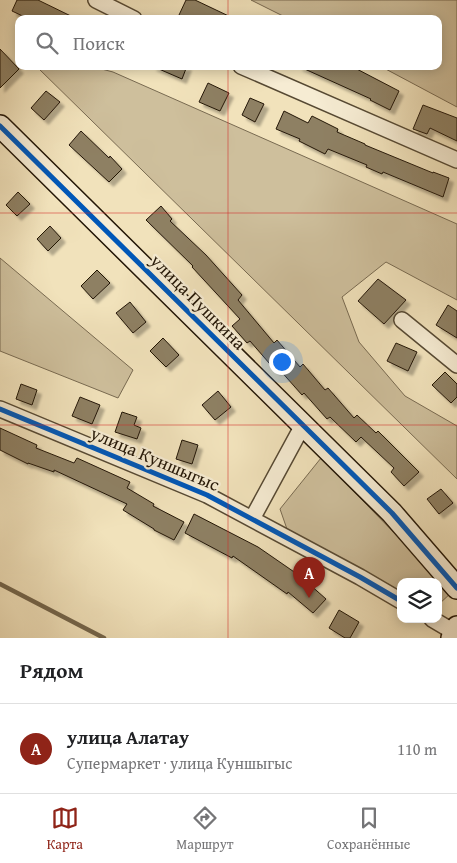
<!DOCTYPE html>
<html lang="ru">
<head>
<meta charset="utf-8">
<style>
  :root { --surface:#fff; --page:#f2f2f2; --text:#202124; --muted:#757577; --line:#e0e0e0; --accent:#8f2418 }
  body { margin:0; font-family:"Gentium Book Plus",serif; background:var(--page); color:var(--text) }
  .controls { position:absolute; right:15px; bottom:15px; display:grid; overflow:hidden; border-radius:10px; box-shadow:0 2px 12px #0003 }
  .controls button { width:45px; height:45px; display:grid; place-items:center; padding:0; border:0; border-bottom:1px solid var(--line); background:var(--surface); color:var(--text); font:25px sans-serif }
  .you { position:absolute; left:281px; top:361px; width:18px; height:18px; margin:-12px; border:4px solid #fff; border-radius:50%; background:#1a73e8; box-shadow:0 0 0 8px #1a73e833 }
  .badge { display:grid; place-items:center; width:32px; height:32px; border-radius:50%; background:var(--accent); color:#fff; font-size:16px; font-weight:700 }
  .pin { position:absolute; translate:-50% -41px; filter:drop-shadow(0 1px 2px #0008) }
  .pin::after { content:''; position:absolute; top:26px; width:18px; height:15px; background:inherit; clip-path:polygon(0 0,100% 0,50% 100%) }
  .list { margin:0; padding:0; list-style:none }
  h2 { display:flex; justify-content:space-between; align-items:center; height:65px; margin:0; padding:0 20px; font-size:21px }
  h2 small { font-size:16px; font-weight:400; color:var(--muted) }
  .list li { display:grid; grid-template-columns:32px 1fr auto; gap:15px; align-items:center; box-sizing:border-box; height:90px; padding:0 20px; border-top:1px solid var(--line) }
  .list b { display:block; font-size:19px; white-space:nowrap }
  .list p { margin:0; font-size:16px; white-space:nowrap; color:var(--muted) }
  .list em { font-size:16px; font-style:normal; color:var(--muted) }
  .icon { flex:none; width:28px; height:28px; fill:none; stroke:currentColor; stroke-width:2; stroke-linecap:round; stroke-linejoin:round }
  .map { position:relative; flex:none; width:457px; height:638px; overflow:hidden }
  .search { position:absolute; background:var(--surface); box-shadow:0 2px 12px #0003; left:15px; right:15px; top:15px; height:55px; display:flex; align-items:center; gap:12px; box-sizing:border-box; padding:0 18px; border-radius:10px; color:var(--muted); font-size:19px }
  .sheet { height:155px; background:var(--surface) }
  nav { display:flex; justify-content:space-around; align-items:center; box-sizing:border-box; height:70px; border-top:1px solid var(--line); background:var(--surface); font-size:14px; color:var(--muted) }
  nav a { display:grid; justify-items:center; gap:2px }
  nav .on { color:var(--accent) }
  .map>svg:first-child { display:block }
  .green { fill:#cebf9c; stroke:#786a51 }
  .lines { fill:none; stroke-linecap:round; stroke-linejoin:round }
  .stream { stroke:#75674d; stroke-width:4.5 }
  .building { fill:#8e8064; stroke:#231606; filter:url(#shadow) }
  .street-casing { stroke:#564933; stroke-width:18 }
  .secondary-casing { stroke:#231606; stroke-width:24 }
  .street { stroke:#f6ecd3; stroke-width:15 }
  .secondary { stroke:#f6ecd3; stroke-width:21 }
  .cycleway-casing { stroke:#f6ecd3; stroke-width:8 }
  .cycleway { stroke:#0057b8; stroke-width:5 }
  .grid { fill:none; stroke:#d62828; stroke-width:1; stroke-opacity:0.55 }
  .labels { text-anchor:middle; stroke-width:4.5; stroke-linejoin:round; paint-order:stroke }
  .street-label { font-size:18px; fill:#231606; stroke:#f6ecd3 }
</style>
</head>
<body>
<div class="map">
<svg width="457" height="638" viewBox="0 0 457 638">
  <defs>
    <filter id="shadow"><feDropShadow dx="4.5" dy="4.5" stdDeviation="1" flood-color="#0004"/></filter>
  </defs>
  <rect width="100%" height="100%" fill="#f1e2bb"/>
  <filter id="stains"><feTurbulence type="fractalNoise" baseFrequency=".004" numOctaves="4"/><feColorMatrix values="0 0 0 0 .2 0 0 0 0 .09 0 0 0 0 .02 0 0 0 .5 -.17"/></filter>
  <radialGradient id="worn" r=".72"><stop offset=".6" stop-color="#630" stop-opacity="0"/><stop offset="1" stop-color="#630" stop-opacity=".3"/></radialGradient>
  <path class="green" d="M 251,0 L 457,0 L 457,107 L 380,66 L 438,66 L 438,19 L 289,19 Z
    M 36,66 L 90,66 L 113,72 L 457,224 L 457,300 L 386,262 L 342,297 L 359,342 L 405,396 L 457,426 L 457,479 Z
    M 0,258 L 133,370 L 118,398 L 0,351 Z
    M 321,458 L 452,592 L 438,605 L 438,582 L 401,582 L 401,594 L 288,532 L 280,509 Z"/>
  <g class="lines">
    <path class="stream" d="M 0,584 L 104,638"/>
  </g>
  <path class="building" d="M 17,0 L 38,0 L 77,19 L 29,19 L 12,11 Z
    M 186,0 L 195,0 L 235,19 L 186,19 L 179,15 Z
    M 0,49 L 19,69 L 0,88 Z
    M 152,66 L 187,66 L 182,79 Z
    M 298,66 L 351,66 L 399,91 L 390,110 L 370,100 L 371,99 Z
    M 208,83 L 229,93 L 220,111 L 199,102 Z
    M 46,91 L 60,102 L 44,120 L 31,108 Z
    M 250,98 L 264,104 L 255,122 L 242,115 Z
    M 423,105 L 457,118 L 457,141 L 430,128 L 427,134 L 413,129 Z
    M 284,111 L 308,123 L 312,116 L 338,129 L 337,132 L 365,144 L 365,145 L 433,173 L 433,172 L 449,178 L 443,197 L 383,172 L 382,174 L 366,167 L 367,165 L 328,149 L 325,154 L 299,141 L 300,139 L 276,129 Z
    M 81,131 L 109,158 L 110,156 L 122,169 L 109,182 L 69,145 Z
    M 18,192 L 30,204 L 17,216 L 6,205 Z
    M 161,206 L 172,219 L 170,221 L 206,255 L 242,295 L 238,300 L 274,343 L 277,340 L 300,367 L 303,364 L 325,390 L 328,388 L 354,418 L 357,415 L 376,433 L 378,431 L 419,472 L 404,486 L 391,472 L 394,468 L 361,437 L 356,442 L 330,417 L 327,419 L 304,393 L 302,395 L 279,369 L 276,371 L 250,341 L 247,343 L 232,326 L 240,319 L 192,267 L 193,266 L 146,220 Z
    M 50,226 L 61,238 L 48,251 L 37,239 Z
    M 97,270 L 110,283 L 93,299 L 81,286 Z
    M 378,279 L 406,300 L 384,324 L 358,301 Z
    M 130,302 L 146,322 L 133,333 L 116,313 Z
    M 448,305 L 457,311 L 457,338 L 436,325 Z
    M 163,338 L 179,355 L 166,367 L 150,351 Z
    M 396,343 L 417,352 L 408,371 L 387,361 Z
    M 445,372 L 457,384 L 457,397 L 451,403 L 432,385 Z
    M 21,384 L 37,390 L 32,405 L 16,399 Z
    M 218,391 L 231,407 L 215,420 L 202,405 Z
    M 80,397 L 100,405 L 92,424 L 72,416 Z
    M 122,412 L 137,417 L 134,425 L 141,428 L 137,439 L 115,432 Z
    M 0,428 L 37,445 L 36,448 L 74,463 L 77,458 L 130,482 L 127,488 L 154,504 L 153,506 L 184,522 L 174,540 L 154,530 L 154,529 L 123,510 L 127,504 L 54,470 L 54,472 L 28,463 L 28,464 L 0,450 Z
    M 182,440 L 198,445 L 192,464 L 176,459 Z
    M 441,489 L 453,503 L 439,514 L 427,499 Z
    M 194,514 L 258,547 L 300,576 L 326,599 L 313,613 L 288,592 L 287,594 L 233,556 L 232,558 L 185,533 Z
    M 339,610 L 359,622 L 350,638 L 345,638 L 329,628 Z"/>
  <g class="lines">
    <g class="street-casing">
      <path id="street" d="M 96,0 L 134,19
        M 241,66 L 457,160
        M 402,320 L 457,365
        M 0,409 L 207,495 L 360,577 L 401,601
        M 252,519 L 303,425
        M 432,619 L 454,632"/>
    </g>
    <g class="secondary-casing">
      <path id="secondary" d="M 0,126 L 392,513 L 457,588
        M 452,638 L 457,627"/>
    </g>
    <use href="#street" class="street"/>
    <use href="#secondary" class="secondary"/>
    <g class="cycleway-casing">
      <path id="cycleway" d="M 0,126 L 392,513 L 457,588
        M 0,409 L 207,495 L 360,577 L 401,601"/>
    </g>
    <use href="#cycleway" class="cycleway"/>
  </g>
  <path class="grid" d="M 228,0 L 228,19M 228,66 L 228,638M 0,213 L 457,213M 0,425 L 457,425"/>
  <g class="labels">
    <g class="street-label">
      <text transform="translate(198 302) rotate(45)" y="6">улица Пушкина</text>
      <text transform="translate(155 459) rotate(23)" y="6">улица Куншыгыс</text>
    </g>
  </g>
  <rect width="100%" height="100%" filter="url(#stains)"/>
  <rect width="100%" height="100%" fill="url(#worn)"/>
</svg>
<div class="controls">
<button><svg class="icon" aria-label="layers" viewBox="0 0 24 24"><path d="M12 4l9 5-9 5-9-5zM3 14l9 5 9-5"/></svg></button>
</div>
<div class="you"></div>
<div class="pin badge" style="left:309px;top:598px">A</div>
<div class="search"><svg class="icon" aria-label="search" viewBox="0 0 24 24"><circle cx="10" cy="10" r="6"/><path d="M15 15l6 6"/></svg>Поиск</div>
</div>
<section class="sheet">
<h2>Рядом<small></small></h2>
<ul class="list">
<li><span class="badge">A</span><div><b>улица Алатау</b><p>Супермаркет · улица Куншыгыс</p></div><em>110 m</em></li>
</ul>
</section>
<nav>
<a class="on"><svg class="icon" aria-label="map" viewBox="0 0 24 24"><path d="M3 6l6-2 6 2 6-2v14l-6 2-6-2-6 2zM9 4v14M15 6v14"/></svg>Карта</a>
<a><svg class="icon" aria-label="directions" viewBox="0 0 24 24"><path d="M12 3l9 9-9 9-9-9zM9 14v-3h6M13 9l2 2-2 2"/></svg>Маршрут</a>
<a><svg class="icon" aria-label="saved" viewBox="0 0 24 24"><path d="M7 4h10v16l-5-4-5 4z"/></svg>Сохранённые</a>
</nav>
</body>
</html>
